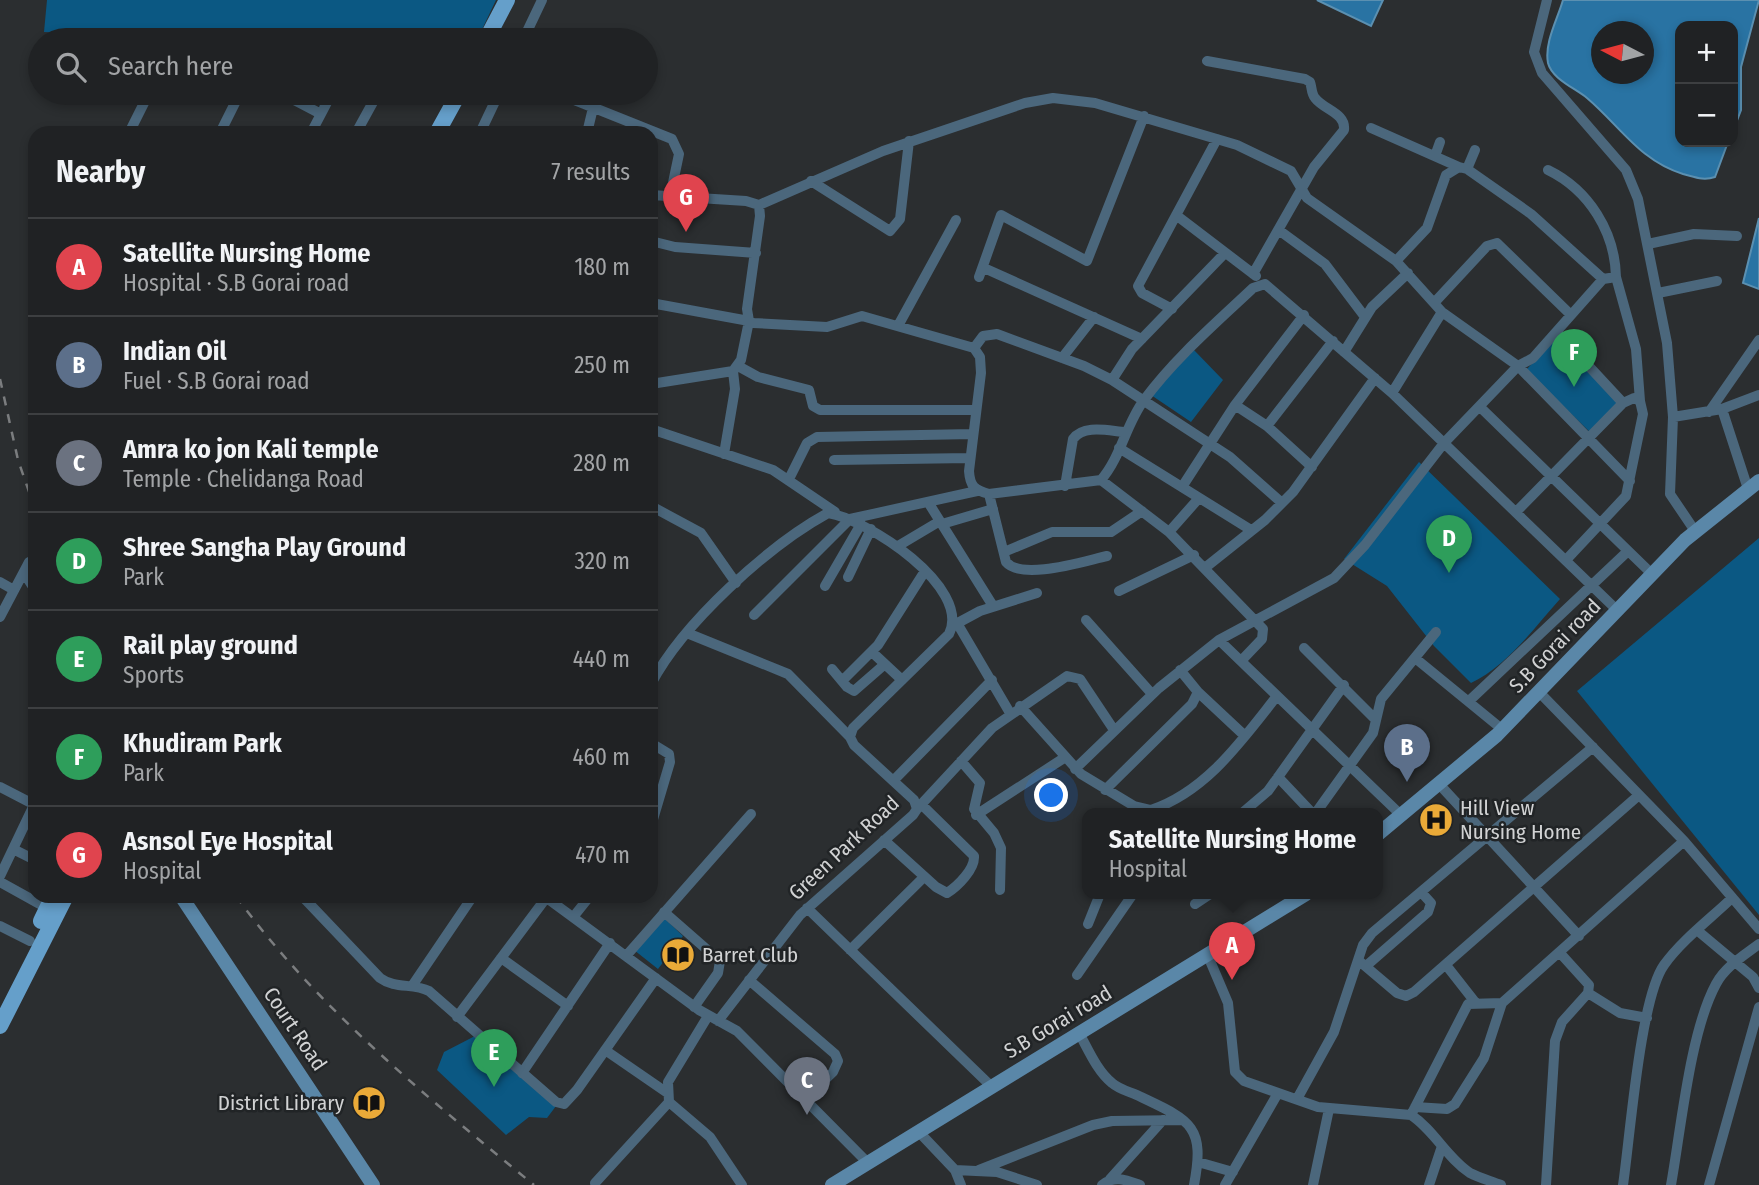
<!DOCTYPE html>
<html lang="en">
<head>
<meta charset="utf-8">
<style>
  :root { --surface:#202224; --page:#2d2f31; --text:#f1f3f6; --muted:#a2a4a6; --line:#3d3f41; --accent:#2563eb }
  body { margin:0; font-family:"Fira Sans Condensed",sans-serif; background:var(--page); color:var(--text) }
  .controls { position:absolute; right:21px; top:21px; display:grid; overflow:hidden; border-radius:14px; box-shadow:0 4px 10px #0003 }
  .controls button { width:63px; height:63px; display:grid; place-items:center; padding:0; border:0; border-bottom:2px solid var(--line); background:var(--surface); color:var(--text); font:35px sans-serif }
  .compass { position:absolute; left:1591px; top:21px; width:63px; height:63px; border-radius:50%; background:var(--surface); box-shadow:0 4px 10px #0003; rotate:276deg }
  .you { position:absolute; left:1052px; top:796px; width:24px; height:24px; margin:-18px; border:5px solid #fff; border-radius:50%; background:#1a73e8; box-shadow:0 0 0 10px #1a73e833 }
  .badge { display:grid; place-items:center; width:46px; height:46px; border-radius:50%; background:var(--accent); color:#fff; font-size:23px; font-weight:700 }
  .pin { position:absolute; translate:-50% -58px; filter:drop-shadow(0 2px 4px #0008) }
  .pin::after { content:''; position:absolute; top:37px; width:24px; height:21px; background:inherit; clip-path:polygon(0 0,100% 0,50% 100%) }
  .popup { position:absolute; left:1082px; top:808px; width:301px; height:91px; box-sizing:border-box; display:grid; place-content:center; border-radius:14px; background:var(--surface); filter:drop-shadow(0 2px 5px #0005); font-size:23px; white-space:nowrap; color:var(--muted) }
  .popup b { font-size:26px; color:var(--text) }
  .popup::after { content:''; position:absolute; left:50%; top:100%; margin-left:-14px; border:14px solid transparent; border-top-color:var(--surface) }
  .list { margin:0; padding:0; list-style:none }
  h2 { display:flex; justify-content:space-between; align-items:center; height:91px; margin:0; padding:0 28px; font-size:30px }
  h2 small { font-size:23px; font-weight:400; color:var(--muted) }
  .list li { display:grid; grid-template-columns:46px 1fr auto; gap:21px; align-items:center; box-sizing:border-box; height:98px; padding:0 28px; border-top:2px solid var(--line) }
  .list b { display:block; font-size:26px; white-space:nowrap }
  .list p { margin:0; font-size:23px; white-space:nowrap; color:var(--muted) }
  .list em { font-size:23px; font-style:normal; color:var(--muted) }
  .icon { flex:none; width:38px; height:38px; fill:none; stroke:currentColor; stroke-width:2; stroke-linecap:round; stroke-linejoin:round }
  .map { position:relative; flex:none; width:1759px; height:1185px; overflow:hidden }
  .search { position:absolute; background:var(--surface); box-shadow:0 4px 10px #0003; left:28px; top:28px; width:630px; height:77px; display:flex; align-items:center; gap:18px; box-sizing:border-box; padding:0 24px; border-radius:38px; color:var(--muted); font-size:26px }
  .panel { position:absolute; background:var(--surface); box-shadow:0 4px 10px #0003; left:28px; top:126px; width:630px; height:777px; border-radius:21px }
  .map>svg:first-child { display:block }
  .green { fill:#0b5883 }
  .water { fill:#2973a3; stroke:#5b90b1; stroke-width:2; fill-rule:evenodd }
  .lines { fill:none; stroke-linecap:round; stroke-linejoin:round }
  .street { stroke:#4b677c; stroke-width:10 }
  .secondary { stroke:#5a87a8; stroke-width:14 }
  .primary { stroke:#659fca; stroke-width:16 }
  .rail { stroke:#7b7d7f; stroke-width:2.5; stroke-dasharray:9 9; stroke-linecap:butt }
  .labels { text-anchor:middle; stroke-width:5; stroke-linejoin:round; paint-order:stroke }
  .street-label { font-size:21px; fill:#d1d2d3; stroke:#212426 }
  .poi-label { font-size:21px; fill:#d1d2d3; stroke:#212426; text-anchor:start }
</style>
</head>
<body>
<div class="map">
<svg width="1759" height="1185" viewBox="0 0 1759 1185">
  <rect width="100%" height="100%" fill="#2b2e30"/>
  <path class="green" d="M 47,0 L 496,0 L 477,40 L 364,40 L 358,37 L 356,40 L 179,40 L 172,37 L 44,32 Z
    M 292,93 L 330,93 L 323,107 Z
    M 1557,337 L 1621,404 L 1593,435 L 1526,370 Z
    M 1192,348 L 1223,380 L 1191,422 L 1151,395 Z
    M 1419,462 L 1560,599 C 1534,628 1507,666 1471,683 L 1434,646 L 1387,586 L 1344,559 Z
    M 1759,538 L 1759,915 L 1577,691 Z
    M 662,916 L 683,936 L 658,969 L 634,950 Z
    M 475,1036 L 556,1106 L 547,1118 L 529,1117 L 506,1135 L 437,1070 L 444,1052 Z"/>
  <path class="water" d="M 1317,0 L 1383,0 L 1371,26 Z
    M 1563,0 L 1759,0 L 1741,67 L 1741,110 L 1733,131 L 1733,26 L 1680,26 L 1680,142 L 1728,142 L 1715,177 C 1703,181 1695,177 1683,174 C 1640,161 1620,126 1587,98 C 1575,88 1552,79 1548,63 C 1544,43 1558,18 1563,0 ZM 1602,32 L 1644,32 L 1644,74 L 1602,74 Z
    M 1759,218 L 1759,289 L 1743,283 Z"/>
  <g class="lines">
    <path class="street" d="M 1547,0 L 1534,52 L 1542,73 L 1626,170 L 1638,199 L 1667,343 L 1673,417 L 1670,494 L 1695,531
      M 179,40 L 187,40
      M 361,40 L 368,36 L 380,40
      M 523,40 L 542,0
      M 1207,61 L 1305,79 L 1310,82 C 1312,87 1311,93 1315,98 C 1324,110 1346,113 1344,130 L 1314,167 L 1253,274
      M 281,93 L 321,114
      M 557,93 L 672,139 L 679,154 L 670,197
      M 1371,128 L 1459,167
      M 129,133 L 149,93
      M 220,133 L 240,93
      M 311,133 L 332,93
      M 356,133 L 378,93
      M 480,133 L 499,93
      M 587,133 L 593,108
      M 1435,156 L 1440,142
      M 1467,169 L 1475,150
      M 1548,170 C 1589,190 1615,232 1616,277
      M 811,181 L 890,231 L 900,219 L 909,141
      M 651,195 L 746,201 L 759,205 L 760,216 L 747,309 L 749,321 L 753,323 L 827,327 L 862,316 L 974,348 L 980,357 L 981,373 L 969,471 C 970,486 974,490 989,494 L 1101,480 C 1121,457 1126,424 1144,400 C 1175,358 1216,323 1253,288 L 1265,284 L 1392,393 L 1618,611
      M 759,205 L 883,151 L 1025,103 L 1053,98 L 1095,103 L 1237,145 L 1291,171 L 1307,198 L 1396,261 L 1442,312 L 1518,366 L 1533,358 L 1603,279 L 1616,277 L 1636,349 L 1640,401
      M 1176,215 L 1256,276
      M 1280,231 L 1325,264 L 1365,317
      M 651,241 L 675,247 L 756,253
      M 1648,244 L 1694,234 L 1737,236
      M 1396,261 L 1427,228 L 1446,175 L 1459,167 L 1467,169 L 1531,214 L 1603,279
      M 984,268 L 1142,339
      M 979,277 L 1001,215 L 1087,261 L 1144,116
      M 1658,293 L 1717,281
      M 651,303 L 749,321 L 741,360 L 733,371 L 651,384
      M 1434,303 L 1487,246 L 1497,243 L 1571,315
      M 1172,309 L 1142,293 L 1138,286 L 1217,139
      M 899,324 L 956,220
      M 1557,332 L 1623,403
      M 974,348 L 983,336 L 997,334 L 1084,366 L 1112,380 L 1230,457 L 1282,503
      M 1344,352 L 1372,307 L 1408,273
      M 1062,358 L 1094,317
      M 738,366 L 758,377 L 809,390 L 813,406 L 820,410 L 976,410
      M 1112,380 L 1132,349 L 1224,254
      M 1392,393 L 1442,312
      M 1235,405 L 1267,426 L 1312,467
      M 1480,407 L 1653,575
      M 1722,409 L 1748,489
      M 1709,412 L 1759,340
      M 1673,417 L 1722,409 L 1759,395
      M 1267,426 L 1333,341
      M 651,429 L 773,470 L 835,512
      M 1119,448 L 1251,530
      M 724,454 L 735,389 L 733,371
      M 834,460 L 970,458
      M 789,479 L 807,443 L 817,437 L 973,434
      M 1101,480 L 1169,532 L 1263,629 L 1262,639 L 1241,661
      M 1065,486 L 1073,439 C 1084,424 1109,431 1126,432
      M 1182,487 L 1235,405 L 1304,315
      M 989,494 L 1006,562 C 1022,581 1084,561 1107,556
      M 928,502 L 993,606
      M 651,506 L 701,533 L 736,583
      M 1516,512 L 1623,403 L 1634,398 L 1640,401 L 1643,414 L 1626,496 L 1566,560
      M 942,524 L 993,509
      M 1169,532 L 1199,498
      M 898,546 L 940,521
      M 1004,552 L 1052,532 L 1111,532 L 1142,511
      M 1206,567 L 1265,520 L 1293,492 L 1375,378
      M 24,573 L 35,590
      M 848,577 L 871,529
      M 0,582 L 14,590
      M 825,586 L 861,524
      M 1119,591 L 1194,555
      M 754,615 L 850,519 L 977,491
      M 0,617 L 29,562
      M 1086,620 L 1152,694
      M 957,623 L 1010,713
      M 954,625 L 980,611 L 1037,593
      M 687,633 L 788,674 L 850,737
      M 1219,640 L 1401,815
      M 1304,648 L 1375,719
      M 872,652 L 902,680
      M 1415,658 L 1503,730
      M 832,669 L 847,687 L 854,691 L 885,664
      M 842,681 L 878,645 L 925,571
      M 651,684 C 683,623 768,546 828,513 C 867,519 972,587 949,634 L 853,728 L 850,737 L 854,745 L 914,800 L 917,809 L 913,815 L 800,915 L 718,1021
      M 1198,692 L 1245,736
      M 1540,693 L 1684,841 L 1759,929
      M 1469,701 L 1628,551
      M 1020,706 L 1081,774 L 1134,806 L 1151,810 C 1207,791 1242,740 1277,696
      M 651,743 L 669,754 L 670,762 L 651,826
      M 961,761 L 980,783 L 974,809 L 994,833 L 1001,848 L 1000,890
      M 1075,769 L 1159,688 L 1219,640 L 1334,578 L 1365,545 L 1444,443 L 1518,366 L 1630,481
      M 1278,777 L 1313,814
      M 893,781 L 992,680
      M 1439,784 L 1579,936
      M 0,787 L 35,805
      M 1105,790 L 1192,704 L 1198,692 L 1180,670
      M 917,809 L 992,728 L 1067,676 L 1080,679 L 1114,730
      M 1241,814 L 1268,791 L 1344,685
      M 1315,814 L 1373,733 L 1381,699 L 1436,632
      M 976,815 L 1064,758
      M 884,840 L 936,887 L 947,893 C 958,886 975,869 974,856 L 921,804
      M 13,849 L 35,860
      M 0,876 L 34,805
      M 0,882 L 47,908
      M 302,896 L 380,978 C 395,989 413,983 429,991 L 556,1102 L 564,1104 L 577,1090 L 656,978
      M 544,896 L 699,1010 L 737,1031 L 867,1162
      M 1195,904 L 1210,894
      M 807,908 L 991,1086
      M 664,912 L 720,961 L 718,973 L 694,1007
      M 574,916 L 590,896
      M 1088,924 L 1100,894
      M 0,926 L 30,941
      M 1698,931 L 1753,977 L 1759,988
      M 850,950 L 924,877
      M 626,956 L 751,814
      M 1208,956 L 1228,1003 L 1235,1072 L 1244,1081 L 1318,1107 L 1411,1115 C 1434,1130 1447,1158 1470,1173 C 1480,1178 1491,1181 1501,1185
      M 501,958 L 568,1006
      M 1358,960 L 1397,993 L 1406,996 L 1414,992 L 1639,795
      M 1446,965 L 1475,1002
      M 1366,966 L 1428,912 L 1431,903 L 1421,892
      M 1077,975 L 1133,894
      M 749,980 L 835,1054 L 838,1061 L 833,1072 L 805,1099
      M 412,986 L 473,896
      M 1588,993 L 1620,1013 L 1647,1018
      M 708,1016 L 668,1082 L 669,1102 L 710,1137 L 742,1185
      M 457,1017 L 546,898
      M 1079,1033 C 1088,1049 1097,1071 1112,1083 C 1120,1090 1131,1092 1141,1097 C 1192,1121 1205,1127 1194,1185
      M 605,1050 L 666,1092
      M 522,1073 L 610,943
      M 1297,1099 L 1334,1032 L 1363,945 L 1372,933 L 1593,747
      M 1415,1107 L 1447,1109 L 1455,1104 L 1484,1058 L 1502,1003
      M 1411,1115 L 1468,1004 L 1502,1003 L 1684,841
      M 918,1131 L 955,1170 L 961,1185
      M 1198,1162 L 1233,1172
      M 955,1170 L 997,1172 L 1037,1185
      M 979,1170 L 1093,1125 L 1112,1121 L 1183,1120
      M 1110,1179 L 1163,1120
      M 595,1183 L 669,1102
      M 1102,1185 C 1114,1175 1126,1180 1140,1185
      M 1225,1185 L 1278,1093
      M 1313,1185 L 1329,1109
      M 1429,1185 L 1442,1146
      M 1546,1185 L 1555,1041 L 1562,1022 L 1588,993 L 1589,985 L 1560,953
      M 1623,1185 C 1630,1138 1640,999 1664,965 C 1682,940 1710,919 1732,898
      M 1671,1185 C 1681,1129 1690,1032 1716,984 C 1725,967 1743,956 1759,944
      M 1709,1185 L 1759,1007"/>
    <path class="secondary" d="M 1377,835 L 1497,735 L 1685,540 L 1759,481
      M 181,896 L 373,1185
      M 832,1185 L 1306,894"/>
    <path class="primary" d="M 486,40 L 507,0
      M 437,133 L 459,93
      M 41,921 L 53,896
      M 0,1026 L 66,896"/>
    <path class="rail" d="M 0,379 L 18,460 L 35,509
      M 236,896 C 316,1007 429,1099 534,1185"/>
  </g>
  <defs>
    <g id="hospital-disc" transform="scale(1.75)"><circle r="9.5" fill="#eaaa38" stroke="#212426"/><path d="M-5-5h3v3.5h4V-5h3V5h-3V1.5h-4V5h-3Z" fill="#111"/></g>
    <g id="library-disc" transform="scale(1.75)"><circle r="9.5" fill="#eaaa38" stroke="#212426"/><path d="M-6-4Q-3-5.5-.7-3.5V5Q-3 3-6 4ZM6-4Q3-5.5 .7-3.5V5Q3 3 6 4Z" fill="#111"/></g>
  </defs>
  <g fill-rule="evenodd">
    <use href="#hospital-disc" x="1436" y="820"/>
    <use href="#library-disc" x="678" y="955"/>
    <use href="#library-disc" x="369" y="1103"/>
  </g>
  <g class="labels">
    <g class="street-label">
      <text transform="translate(1555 646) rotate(-46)" y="7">S.B Gorai road</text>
      <text transform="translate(844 848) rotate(-43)" y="7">Green Park Road</text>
      <text transform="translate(1058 1022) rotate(-31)" y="7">S.B Gorai road</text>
      <text transform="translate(295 1029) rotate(56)" y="7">Court Road</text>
    </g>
    <g class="poi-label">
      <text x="1460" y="815">Hill View<tspan x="1460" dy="24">Nursing Home</tspan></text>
      <text x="702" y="962">Barret Club</text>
      <text x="344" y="1110" text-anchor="end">District Library</text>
    </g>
  </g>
</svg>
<div class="controls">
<button>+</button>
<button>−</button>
</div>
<svg class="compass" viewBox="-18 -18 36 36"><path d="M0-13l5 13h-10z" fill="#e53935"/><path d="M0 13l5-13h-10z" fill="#a2a4a6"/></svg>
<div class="you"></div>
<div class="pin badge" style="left:1232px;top:980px;background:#e0444e">A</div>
<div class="popup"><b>Satellite Nursing Home</b>Hospital</div>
<div class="pin badge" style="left:1407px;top:782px;background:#5c6f8a">B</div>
<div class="pin badge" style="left:807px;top:1115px;background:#6b7280">C</div>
<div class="pin badge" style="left:1449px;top:573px;background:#2e9e5b">D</div>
<div class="pin badge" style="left:494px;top:1087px;background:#2e9e5b">E</div>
<div class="pin badge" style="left:1574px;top:387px;background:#2e9e5b">F</div>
<div class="pin badge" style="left:686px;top:232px;background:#e0444e">G</div>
<div class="search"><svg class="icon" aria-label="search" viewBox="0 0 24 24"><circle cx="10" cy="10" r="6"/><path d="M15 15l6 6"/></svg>Search here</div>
<section class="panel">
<h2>Nearby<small>7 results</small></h2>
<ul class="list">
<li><span class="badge" style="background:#e0444e">A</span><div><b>Satellite Nursing Home</b><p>Hospital · S.B Gorai road</p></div><em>180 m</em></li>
<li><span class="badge" style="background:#5c6f8a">B</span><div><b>Indian Oil</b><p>Fuel · S.B Gorai road</p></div><em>250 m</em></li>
<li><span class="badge" style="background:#6b7280">C</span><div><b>Amra ko jon Kali temple</b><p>Temple · Chelidanga Road</p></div><em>280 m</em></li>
<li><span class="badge" style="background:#2e9e5b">D</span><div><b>Shree Sangha Play Ground</b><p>Park</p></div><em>320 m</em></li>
<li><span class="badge" style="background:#2e9e5b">E</span><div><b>Rail play ground</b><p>Sports</p></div><em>440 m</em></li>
<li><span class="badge" style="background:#2e9e5b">F</span><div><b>Khudiram Park</b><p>Park</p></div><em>460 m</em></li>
<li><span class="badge" style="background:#e0444e">G</span><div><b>Asnsol Eye Hospital</b><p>Hospital</p></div><em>470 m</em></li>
</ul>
</section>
</div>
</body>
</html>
